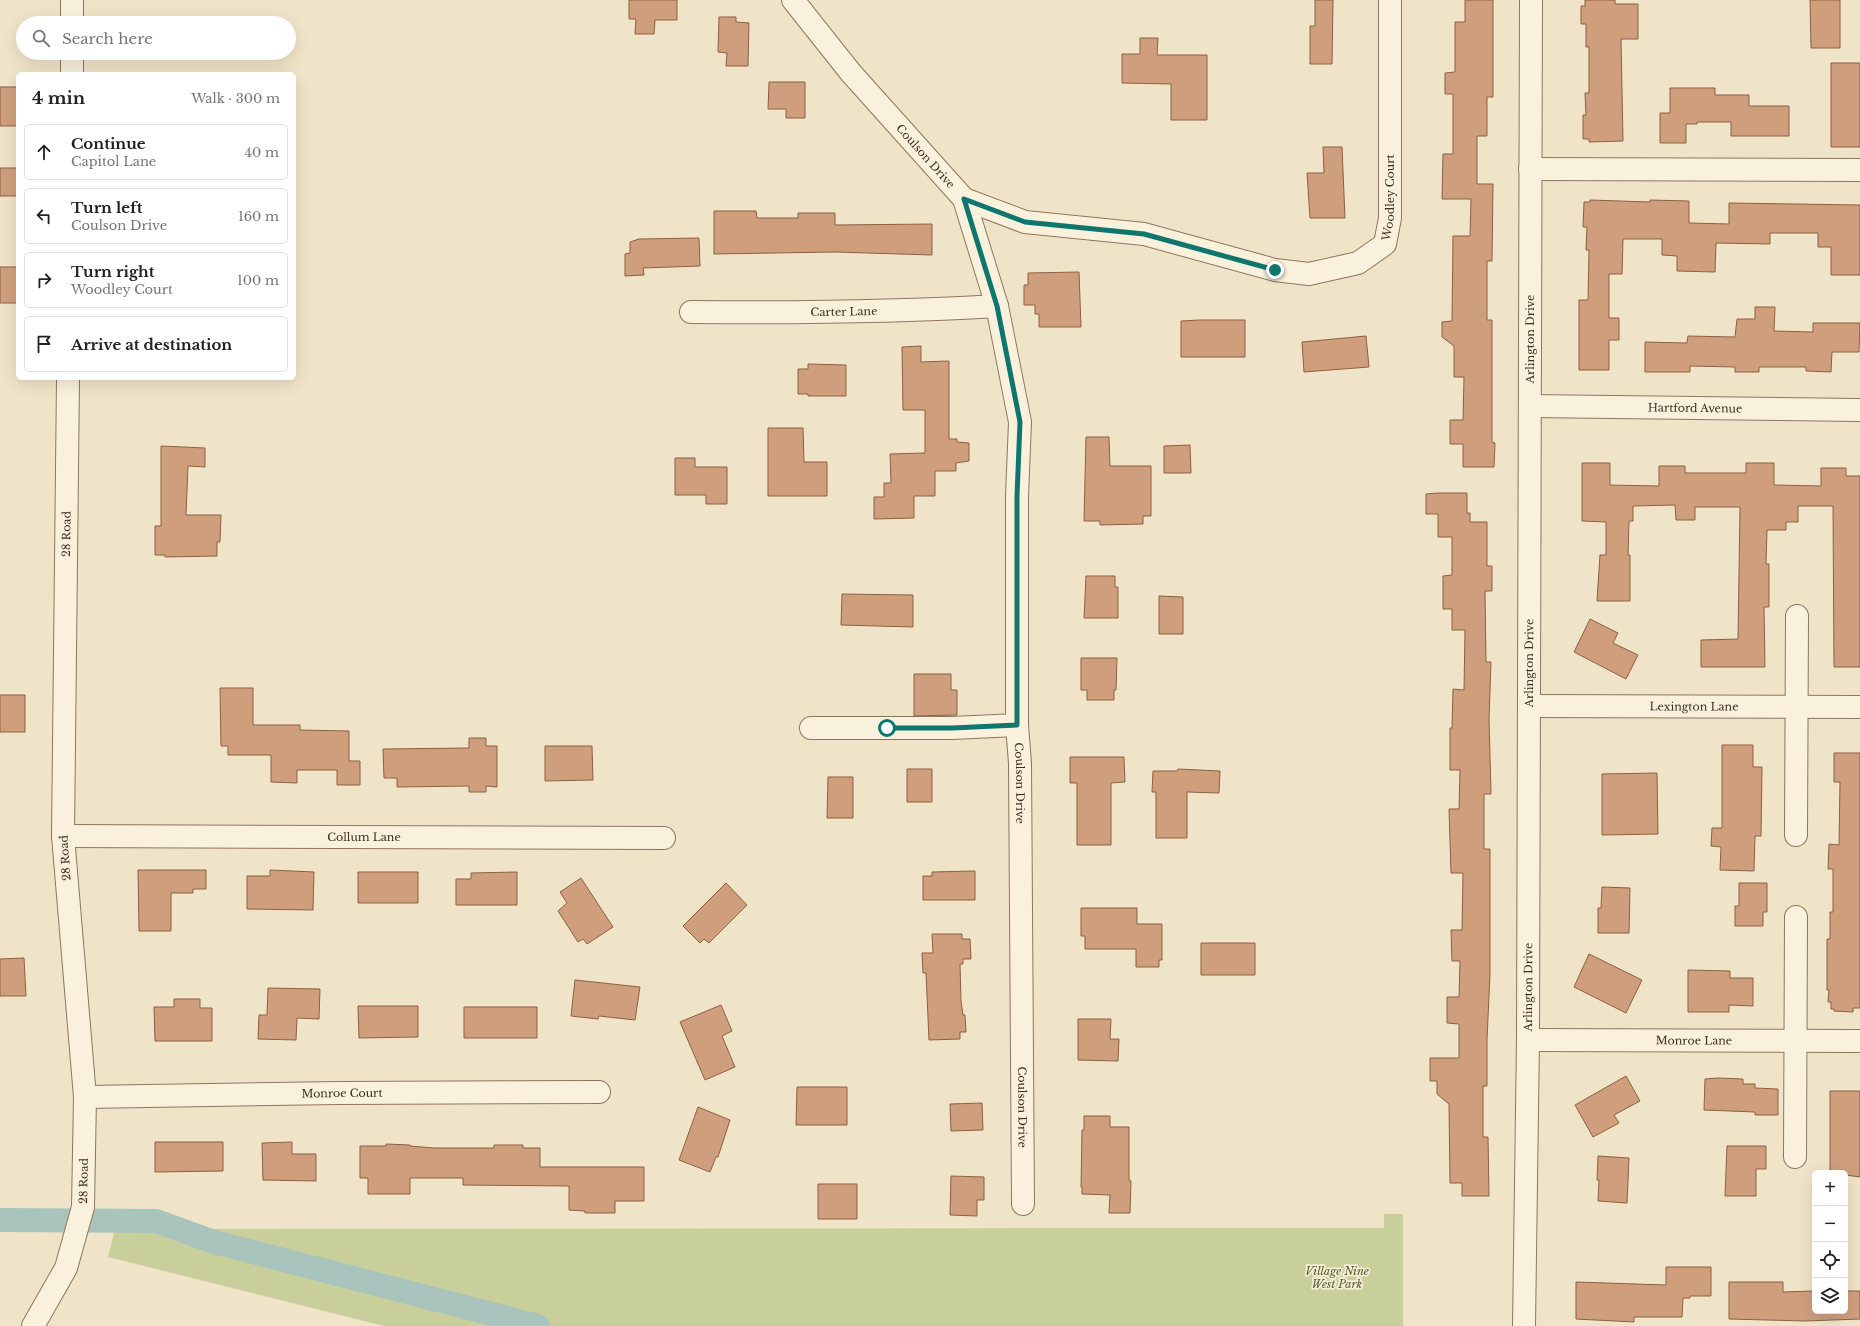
<!DOCTYPE html>
<html lang="en">
<head>
<meta charset="utf-8">
<style>
  :root { --surface:#fff; --page:#f2f2f2; --text:#222; --muted:#767676; --line:#e0e0e0 }
  body { margin:0; font-family:"Libre Baskerville",serif; background:var(--page); color:var(--text) }
  .controls { position:absolute; right:12px; bottom:12px; display:grid; overflow:hidden; border-radius:6px; box-shadow:0 4px 16px #0002 }
  .controls button { width:36px; height:36px; display:grid; place-items:center; padding:0; border:0; border-bottom:1px solid var(--line); background:var(--surface); color:var(--text); font:20px sans-serif }
  .stop { position:absolute; width:12px; height:12px; margin:-9px; border:3px solid #0f766e; border-radius:50%; background:#fff }
  .stop.end { background:#0f766e; border-color:#fff; box-shadow:0 1px 4px #0008 }
  .list { margin:0; padding:0; list-style:none }
  h2 { display:flex; justify-content:space-between; align-items:center; height:52px; margin:0; padding:0 16px; font-size:17px }
  h2 small { font-size:13px; font-weight:400; color:var(--muted) }
  .list li { display:grid; grid-template-columns:26px 1fr auto; gap:12px; align-items:center; box-sizing:border-box; height:56px; margin:0 8px 8px; padding:0 8px; border:1px solid var(--line); border-radius:6px }
  .list b { display:block; font-size:15px; white-space:nowrap }
  .list p { margin:0; font-size:13px; white-space:nowrap; color:var(--muted) }
  .list em { font-size:13px; font-style:normal; color:var(--muted) }
  .icon { flex:none; width:22px; height:22px; fill:none; stroke:currentColor; stroke-width:2; stroke-linecap:round; stroke-linejoin:round }
  .map { position:relative; flex:none; width:1860px; height:1326px; overflow:hidden }
  .search { position:absolute; background:var(--surface); box-shadow:0 4px 16px #0002; left:16px; top:16px; width:280px; height:44px; display:flex; align-items:center; gap:10px; box-sizing:border-box; padding:0 14px; border-radius:22px; color:var(--muted); font-size:15px }
  .panel { position:absolute; background:var(--surface); box-shadow:0 4px 16px #0002; left:16px; top:72px; width:280px; height:308px; border-radius:6px }
  .map>svg:first-child { display:block }
  .green { fill:#c9cf9b }
  .lines { fill:none; stroke-linecap:round; stroke-linejoin:round }
  .canal { stroke:#a9c4bc; stroke-width:24 }
  .building { fill:#cf9f7d; stroke:#8d5f41 }
  .minor-casing { stroke:#8d765c; stroke-width:24 }
  .minor { stroke:#faf1dc; stroke-width:22 }
  .route { stroke:#0f766e; stroke-width:5 }
  .labels { text-anchor:middle; stroke-width:3.5; stroke-linejoin:round; paint-order:stroke }
  .street-label { font-size:11px; fill:#3d2e20; stroke:#f7eed8 }
  .park-label { font-size:11px; font-style:italic; fill:#4d5a26; stroke:#f7eed8 }
</style>
</head>
<body>
<div class="map">
<svg width="1860" height="1326" viewBox="0 0 1860 1326">
  <rect width="100%" height="100%" fill="#f0e4c8"/>
  <path class="green" d="M 1384,1214 L 1403,1214 L 1403,1326 L 384,1326 L 108,1257 L 115,1229 L 1384,1228 Z"/>
  <g class="lines">
    <path class="canal" d="M 0,1220 L 156,1221 L 214,1242 L 538,1326"/>
  </g>
  <path class="building" d="M 629,0 L 677,0 L 677,20 L 655,20 L 654,34 L 635,34 L 636,19 L 629,19 Z
    M 1315,0 L 1333,0 L 1332,64 L 1310,64 L 1310,26 L 1315,26 Z
    M 1465,0 L 1493,0 L 1493,97 L 1487,97 L 1487,136 L 1477,136 L 1477,184 L 1493,184 L 1492,261 L 1487,261 L 1487,320 L 1492,320 L 1492,442 L 1495,443 L 1494,467 L 1463,467 L 1463,444 L 1450,444 L 1450,420 L 1463,420 L 1464,377 L 1454,377 L 1454,346 L 1442,337 L 1442,322 L 1452,321 L 1453,236 L 1470,236 L 1471,199 L 1442,199 L 1443,154 L 1453,154 L 1453,94 L 1445,94 L 1445,73 L 1455,72 L 1455,22 L 1465,22 Z
    M 1585,0 L 1615,0 L 1615,4 L 1638,4 L 1638,39 L 1621,39 L 1623,141 L 1589,142 L 1589,139 L 1583,139 L 1583,115 L 1586,115 L 1585,93 L 1589,93 L 1589,47 L 1586,47 L 1586,24 L 1581,24 L 1581,6 L 1585,6 Z
    M 1810,0 L 1840,0 L 1840,48 L 1811,48 Z
    M 719,17 L 736,17 L 736,22 L 749,23 L 748,66 L 726,66 L 727,53 L 718,52 Z
    M 1140,38 L 1158,38 L 1157,55 L 1207,55 L 1207,120 L 1171,120 L 1171,84 L 1122,83 L 1122,54 L 1140,54 Z
    M 1831,63 L 1860,63 L 1860,147 L 1831,147 Z
    M 769,82 L 805,82 L 805,118 L 786,118 L 786,109 L 768,109 Z
    M 0,87 L 18,87 L 18,126 L 0,126 Z
    M 1670,88 L 1715,88 L 1715,95 L 1749,95 L 1749,106 L 1789,106 L 1789,136 L 1731,136 L 1731,122 L 1697,122 L 1697,124 L 1686,124 L 1686,143 L 1660,143 L 1660,113 L 1670,113 Z
    M 1323,147 L 1342,147 L 1345,218 L 1310,218 L 1307,173 L 1324,173 Z
    M 0,168 L 18,168 L 18,196 L 0,196 Z
    M 1590,200 L 1650,202 L 1650,200 L 1689,201 L 1689,223 L 1729,224 L 1729,203 L 1860,205 L 1860,275 L 1831,275 L 1831,247 L 1818,247 L 1818,233 L 1770,233 L 1770,244 L 1716,243 L 1715,272 L 1677,271 L 1677,256 L 1662,255 L 1662,239 L 1623,239 L 1622,274 L 1609,274 L 1609,318 L 1619,318 L 1619,340 L 1609,340 L 1609,370 L 1579,370 L 1579,300 L 1588,300 L 1589,250 L 1586,250 L 1587,227 L 1583,227 L 1584,202 L 1590,202 Z
    M 714,211 L 756,211 L 757,218 L 798,218 L 798,213 L 835,213 L 835,225 L 932,224 L 932,255 L 835,252 L 714,254 Z
    M 699,238 L 700,266 L 643,268 L 644,275 L 625,276 L 625,254 L 630,253 L 630,242 L 639,239 Z
    M 0,267 L 18,267 L 18,303 L 0,303 Z
    M 1079,272 L 1081,327 L 1039,327 L 1039,314 L 1035,314 L 1035,305 L 1024,305 L 1024,285 L 1028,285 L 1028,273 Z
    M 1755,307 L 1775,307 L 1774,331 L 1813,332 L 1813,323 L 1860,323 L 1859,352 L 1832,352 L 1831,372 L 1806,371 L 1806,367 L 1759,367 L 1759,372 L 1735,372 L 1735,367 L 1690,366 L 1690,372 L 1645,372 L 1645,342 L 1687,343 L 1688,336 L 1735,337 L 1737,319 L 1755,319 Z
    M 1199,320 L 1245,320 L 1245,357 L 1181,357 L 1181,321 Z
    M 1366,336 L 1369,367 L 1304,372 L 1302,342 Z
    M 921,346 L 921,362 L 949,361 L 949,439 L 957,439 L 957,442 L 969,443 L 969,461 L 956,463 L 956,471 L 935,471 L 935,496 L 914,496 L 914,518 L 874,519 L 874,497 L 884,497 L 884,483 L 891,483 L 890,454 L 925,453 L 925,410 L 903,410 L 902,347 Z
    M 808,364 L 846,365 L 846,396 L 808,396 L 808,394 L 798,394 L 798,369 L 808,369 Z
    M 768,428 L 803,428 L 804,462 L 827,462 L 827,496 L 768,496 Z
    M 1086,437 L 1109,437 L 1110,466 L 1151,466 L 1151,516 L 1143,516 L 1143,524 L 1100,525 L 1100,521 L 1084,521 Z
    M 1190,445 L 1191,473 L 1164,473 L 1164,446 Z
    M 161,446 L 205,448 L 205,467 L 188,466 L 186,515 L 221,515 L 220,542 L 217,542 L 217,556 L 165,557 L 165,555 L 155,555 L 155,526 L 161,526 Z
    M 675,458 L 695,458 L 695,467 L 727,467 L 727,504 L 706,504 L 706,495 L 675,495 Z
    M 1582,463 L 1610,463 L 1610,485 L 1659,486 L 1659,466 L 1685,466 L 1685,473 L 1746,473 L 1746,463 L 1774,463 L 1774,485 L 1821,486 L 1821,468 L 1846,468 L 1846,476 L 1860,476 L 1860,667 L 1834,667 L 1833,506 L 1798,506 L 1798,522 L 1786,522 L 1786,530 L 1767,530 L 1766,564 L 1769,564 L 1769,607 L 1764,607 L 1765,667 L 1701,667 L 1701,640 L 1738,639 L 1740,507 L 1695,507 L 1695,520 L 1676,520 L 1675,505 L 1633,506 L 1633,521 L 1629,521 L 1628,555 L 1630,555 L 1630,601 L 1597,601 L 1600,555 L 1606,555 L 1606,522 L 1582,521 Z
    M 1438,493 L 1467,493 L 1467,513 L 1470,513 L 1470,522 L 1487,522 L 1487,566 L 1492,566 L 1492,591 L 1485,591 L 1486,662 L 1491,662 L 1489,719 L 1491,794 L 1484,794 L 1484,849 L 1490,849 L 1490,974 L 1487,1040 L 1487,1086 L 1483,1086 L 1483,1137 L 1488,1137 L 1489,1196 L 1462,1196 L 1462,1183 L 1450,1183 L 1449,1104 L 1437,1094 L 1437,1081 L 1430,1081 L 1430,1058 L 1459,1058 L 1459,1024 L 1447,1023 L 1447,997 L 1459,997 L 1460,961 L 1452,961 L 1451,930 L 1462,930 L 1463,873 L 1451,873 L 1449,809 L 1459,809 L 1460,770 L 1450,770 L 1450,728 L 1452,728 L 1453,689 L 1464,690 L 1465,630 L 1452,630 L 1452,609 L 1443,609 L 1443,576 L 1452,575 L 1452,537 L 1438,537 L 1438,514 L 1426,514 L 1426,494 Z
    M 1086,576 L 1115,576 L 1115,587 L 1118,587 L 1118,618 L 1084,618 Z
    M 842,594 L 913,595 L 913,627 L 841,625 Z
    M 1159,596 L 1183,597 L 1183,634 L 1159,634 Z
    M 1590,619 L 1618,633 L 1613,643 L 1638,655 L 1626,679 L 1574,652 Z
    M 1081,658 L 1117,658 L 1116,690 L 1114,690 L 1114,700 L 1087,700 L 1087,690 L 1081,690 Z
    M 914,674 L 951,674 L 951,690 L 957,690 L 957,715 L 914,716 Z
    M 220,688 L 253,688 L 253,725 L 300,725 L 300,730 L 349,731 L 349,761 L 360,761 L 360,785 L 337,785 L 337,770 L 297,770 L 297,783 L 271,782 L 271,755 L 228,755 L 228,746 L 221,746 Z
    M 0,695 L 25,695 L 25,732 L 0,732 Z
    M 469,738 L 486,738 L 486,746 L 497,746 L 497,787 L 486,786 L 486,792 L 469,792 L 469,786 L 397,787 L 397,778 L 384,778 L 383,749 L 469,748 Z
    M 1722,745 L 1753,745 L 1753,767 L 1762,767 L 1761,836 L 1755,836 L 1754,871 L 1720,870 L 1721,847 L 1711,846 L 1712,828 L 1722,828 Z
    M 545,746 L 592,746 L 593,780 L 545,781 Z
    M 1834,753 L 1860,753 L 1860,1008 L 1853,1008 L 1853,1012 L 1834,1011 L 1834,1009 L 1831,1009 L 1831,1002 L 1828,1002 L 1829,990 L 1827,990 L 1827,939 L 1830,939 L 1830,912 L 1833,912 L 1833,869 L 1828,869 L 1829,844 L 1839,845 L 1840,782 L 1834,782 Z
    M 1070,757 L 1124,757 L 1125,782 L 1111,783 L 1111,845 L 1077,845 L 1077,783 L 1070,783 Z
    M 907,769 L 932,769 L 932,802 L 907,802 Z
    M 1178,769 L 1220,771 L 1219,793 L 1187,792 L 1187,838 L 1156,838 L 1156,792 L 1152,792 L 1153,771 L 1177,771 Z
    M 1657,773 L 1658,834 L 1602,835 L 1602,774 Z
    M 828,777 L 853,777 L 853,818 L 827,818 Z
    M 138,870 L 206,870 L 206,889 L 193,889 L 193,893 L 171,893 L 171,931 L 139,931 Z
    M 270,870 L 314,872 L 313,910 L 247,909 L 247,876 L 270,876 Z
    M 975,871 L 975,900 L 923,900 L 923,876 L 932,876 L 932,872 Z
    M 358,872 L 418,872 L 418,903 L 358,903 Z
    M 517,872 L 517,905 L 456,905 L 456,879 L 471,879 L 471,873 Z
    M 581,878 L 613,927 L 587,944 L 583,939 L 578,942 L 558,911 L 567,903 L 560,892 Z
    M 726,883 L 747,905 L 709,943 L 704,939 L 700,943 L 683,926 Z
    M 1739,883 L 1767,883 L 1767,912 L 1763,912 L 1763,926 L 1735,926 L 1735,906 L 1739,906 Z
    M 1602,887 L 1630,888 L 1629,933 L 1598,933 L 1598,908 L 1601,908 Z
    M 1081,908 L 1137,908 L 1137,924 L 1162,924 L 1162,960 L 1159,960 L 1159,967 L 1136,967 L 1136,949 L 1085,949 L 1085,936 L 1081,936 Z
    M 932,934 L 962,934 L 962,939 L 970,939 L 971,959 L 963,959 L 963,964 L 960,964 L 961,1001 L 963,1015 L 965,1015 L 966,1032 L 960,1032 L 960,1039 L 929,1040 L 926,973 L 923,973 L 922,953 L 933,953 Z
    M 1201,943 L 1255,943 L 1255,975 L 1201,975 Z
    M 1589,954 L 1642,980 L 1626,1013 L 1574,987 Z
    M 24,958 L 26,996 L 0,996 L 0,959 Z
    M 1688,970 L 1730,971 L 1730,978 L 1753,978 L 1753,1006 L 1729,1005 L 1729,1012 L 1688,1012 Z
    M 575,980 L 640,987 L 635,1020 L 599,1016 L 598,1019 L 571,1016 Z
    M 268,988 L 320,989 L 319,1019 L 297,1018 L 296,1040 L 258,1039 L 259,1015 L 267,1015 Z
    M 174,999 L 200,999 L 200,1008 L 212,1008 L 212,1041 L 155,1041 L 154,1007 L 174,1007 Z
    M 721,1005 L 732,1031 L 722,1036 L 735,1067 L 705,1080 L 680,1022 Z
    M 358,1006 L 418,1006 L 418,1037 L 359,1038 Z
    M 464,1007 L 537,1007 L 537,1038 L 464,1038 Z
    M 1078,1019 L 1111,1019 L 1110,1039 L 1119,1039 L 1118,1061 L 1078,1060 Z
    M 1626,1076 L 1640,1101 L 1614,1115 L 1619,1123 L 1593,1137 L 1575,1105 Z
    M 1718,1078 L 1743,1079 L 1743,1084 L 1755,1084 L 1755,1088 L 1778,1089 L 1778,1115 L 1755,1115 L 1755,1112 L 1704,1110 L 1705,1079 Z
    M 797,1087 L 847,1087 L 847,1125 L 796,1125 Z
    M 1830,1091 L 1860,1091 L 1860,1177 L 1845,1175 L 1845,1173 L 1830,1173 Z
    M 982,1103 L 983,1130 L 951,1131 L 950,1104 Z
    M 698,1107 L 730,1120 L 718,1157 L 716,1157 L 710,1172 L 679,1160 Z
    M 1084,1116 L 1110,1116 L 1110,1127 L 1129,1127 L 1129,1180 L 1131,1181 L 1130,1213 L 1109,1213 L 1110,1195 L 1082,1194 L 1082,1187 L 1081,1187 L 1082,1130 L 1084,1130 Z
    M 155,1142 L 223,1142 L 223,1171 L 155,1172 Z
    M 292,1142 L 292,1154 L 316,1154 L 316,1181 L 263,1180 L 262,1143 Z
    M 386,1144 L 410,1145 L 410,1146 L 434,1148 L 494,1148 L 494,1145 L 523,1145 L 523,1148 L 540,1148 L 540,1167 L 644,1167 L 644,1201 L 615,1201 L 615,1213 L 585,1213 L 585,1211 L 569,1210 L 569,1186 L 463,1185 L 463,1178 L 410,1178 L 410,1194 L 368,1194 L 368,1178 L 360,1178 L 360,1146 L 386,1146 Z
    M 1727,1146 L 1766,1146 L 1766,1169 L 1756,1169 L 1756,1196 L 1725,1196 Z
    M 1598,1156 L 1629,1158 L 1627,1203 L 1598,1201 L 1599,1180 L 1597,1180 Z
    M 951,1176 L 984,1177 L 984,1200 L 977,1200 L 977,1216 L 950,1215 Z
    M 818,1184 L 857,1184 L 857,1219 L 818,1219 Z
    M 1666,1267 L 1711,1267 L 1711,1296 L 1690,1296 L 1690,1298 L 1683,1298 L 1682,1317 L 1634,1317 L 1634,1322 L 1576,1319 L 1576,1282 L 1666,1285 Z
    M 1729,1282 L 1783,1282 L 1783,1292 L 1815,1291 L 1815,1311 L 1845,1311 L 1845,1291 L 1860,1291 L 1860,1319 L 1805,1321 L 1729,1319 Z"/>
  <g class="lines">
    <g class="minor-casing">
      <g id="minor">
        <path id="s1" d="M 793,0 L 851,73 L 964,199 L 997,306 L 1020,422 L 1017,496 L 1017,725 L 1020,763 L 1023,1204"/>
        <path d="M 72,23 L 72,0"/>
        <path d="M 72,74 L 72,53"/>
        <path d="M 1530,169 L 1860,170"/>
        <path id="s2" d="M 964,199 L 1025,222 L 1144,234 L 1275,270 L 1309,274 L 1358,263 L 1385,244 L 1390,218 L 1390,0"/>
        <path id="s3" d="M 691,312 C 793,313 895,312 997,306"/>
        <path id="s4" d="M 1530,406 L 1860,410"/>
        <path id="s5" d="M 1529,706 L 1860,707"/>
        <path d="M 811,728 L 952,728 L 1017,725"/>
        <path d="M 1796,835 L 1797,616"/>
        <path id="s6" d="M 63,836 L 664,838"/>
        <path id="s7" d="M 1528,1040 L 1860,1041"/>
        <path id="s8" d="M 85,1097 L 339,1093 L 599,1092"/>
        <path d="M 1795,1157 L 1796,917"/>
        <path id="s9" d="M 33,1326 L 66,1268 L 83,1207 L 85,1097 L 63,836 L 68,378"/>
        <path id="s10" d="M 1524,1326 L 1528,1040 L 1531,0"/>
      </g>
    </g>
    <use href="#minor" class="minor"/>
  </g>
  <g class="lines">
    <path class="route" d="M 887,728 L 952,728 L 1017,725 L 1017,496 L 1020,422 L 997,306 L 964,199 L 1025,222 L 1144,234 L 1275,270"/>
  </g>
  <g class="labels">
    <g class="street-label">
      <text dy="4" stroke="none"><textPath href="#s1" startOffset="205">Coulson Drive</textPath></text>
      <text dy="4" stroke="none"><textPath href="#s2" startOffset="485">Woodley Court</textPath></text>
      <text dy="4" stroke="none"><textPath href="#s3" startOffset="153">Carter Lane</textPath></text>
      <text dy="4" stroke="none"><textPath href="#s10" startOffset="987">Arlington Drive</textPath></text>
      <text dy="4" stroke="none"><textPath href="#s4" startOffset="165">Hartford Avenue</textPath></text>
      <text dy="4" stroke="none"><textPath href="#s9" startOffset="804">28 Road</textPath></text>
      <text dy="4" stroke="none"><textPath href="#s10" startOffset="663">Arlington Drive</textPath></text>
      <text dy="4" stroke="none"><textPath href="#s5" startOffset="165">Lexington Lane</textPath></text>
      <text dy="4" stroke="none"><textPath href="#s1" startOffset="854">Coulson Drive</textPath></text>
      <text dy="4" stroke="none"><textPath href="#s6" startOffset="301">Collum Lane</textPath></text>
      <text transform="translate(65 858) rotate(-94)" y="4">28 Road</text>
      <text dy="4" stroke="none"><textPath href="#s10" startOffset="339">Arlington Drive</textPath></text>
      <text dy="4" stroke="none"><textPath href="#s7" startOffset="166">Monroe Lane</textPath></text>
      <text dy="4" stroke="none"><textPath href="#s8" startOffset="257">Monroe Court</textPath></text>
      <text dy="4" stroke="none"><textPath href="#s1" startOffset="1178">Coulson Drive</textPath></text>
      <text dy="4" stroke="none"><textPath href="#s9" startOffset="156">28 Road</textPath></text>
    </g>
    <g class="park-label">
      <text x="1337" y="1275">Village Nine<tspan x="1337" dy="13">West Park</tspan></text>
    </g>
  </g>
</svg>
<div class="controls">
<button>+</button>
<button>−</button>
<button><svg class="icon" aria-label="locate" viewBox="0 0 24 24"><circle cx="12" cy="12" r="6"/><path d="M12 2v4M12 18v4M2 12h4M18 12h4"/></svg></button>
<button><svg class="icon" aria-label="layers" viewBox="0 0 24 24"><path d="M12 4l9 5-9 5-9-5zM3 14l9 5 9-5"/></svg></button>
</div>
<div class="stop" style="left:887px;top:728px"></div>
<div class="stop end" style="left:1275px;top:270px"></div>
<div class="search"><svg class="icon" aria-label="search" viewBox="0 0 24 24"><circle cx="10" cy="10" r="6"/><path d="M15 15l6 6"/></svg>Search here</div>
<section class="panel">
<h2>4 min<small>Walk · 300 m</small></h2>
<ul class="list">
<li><svg class="icon" aria-label="ahead" viewBox="0 0 24 24"><path d="M12 20V5M6 11l6-6 6 6"/></svg><div><b>Continue</b><p>Capitol Lane</p></div><em>40 m</em></li>
<li><svg class="icon" aria-label="left" viewBox="0 0 24 24"><path d="M17 20v-9H6M10 6l-5 5 5 5"/></svg><div><b>Turn left</b><p>Coulson Drive</p></div><em>160 m</em></li>
<li><svg class="icon" aria-label="right" viewBox="0 0 24 24"><path d="M7 20v-9h11M14 6l5 5-5 5"/></svg><div><b>Turn right</b><p>Woodley Court</p></div><em>100 m</em></li>
<li><svg class="icon" aria-label="arrive" viewBox="0 0 24 24"><path d="M6 21V4h12l-3 4 3 4H6"/></svg><div><b>Arrive at destination</b></div></li>
</ul>
</section>
</div>
</body>
</html>
